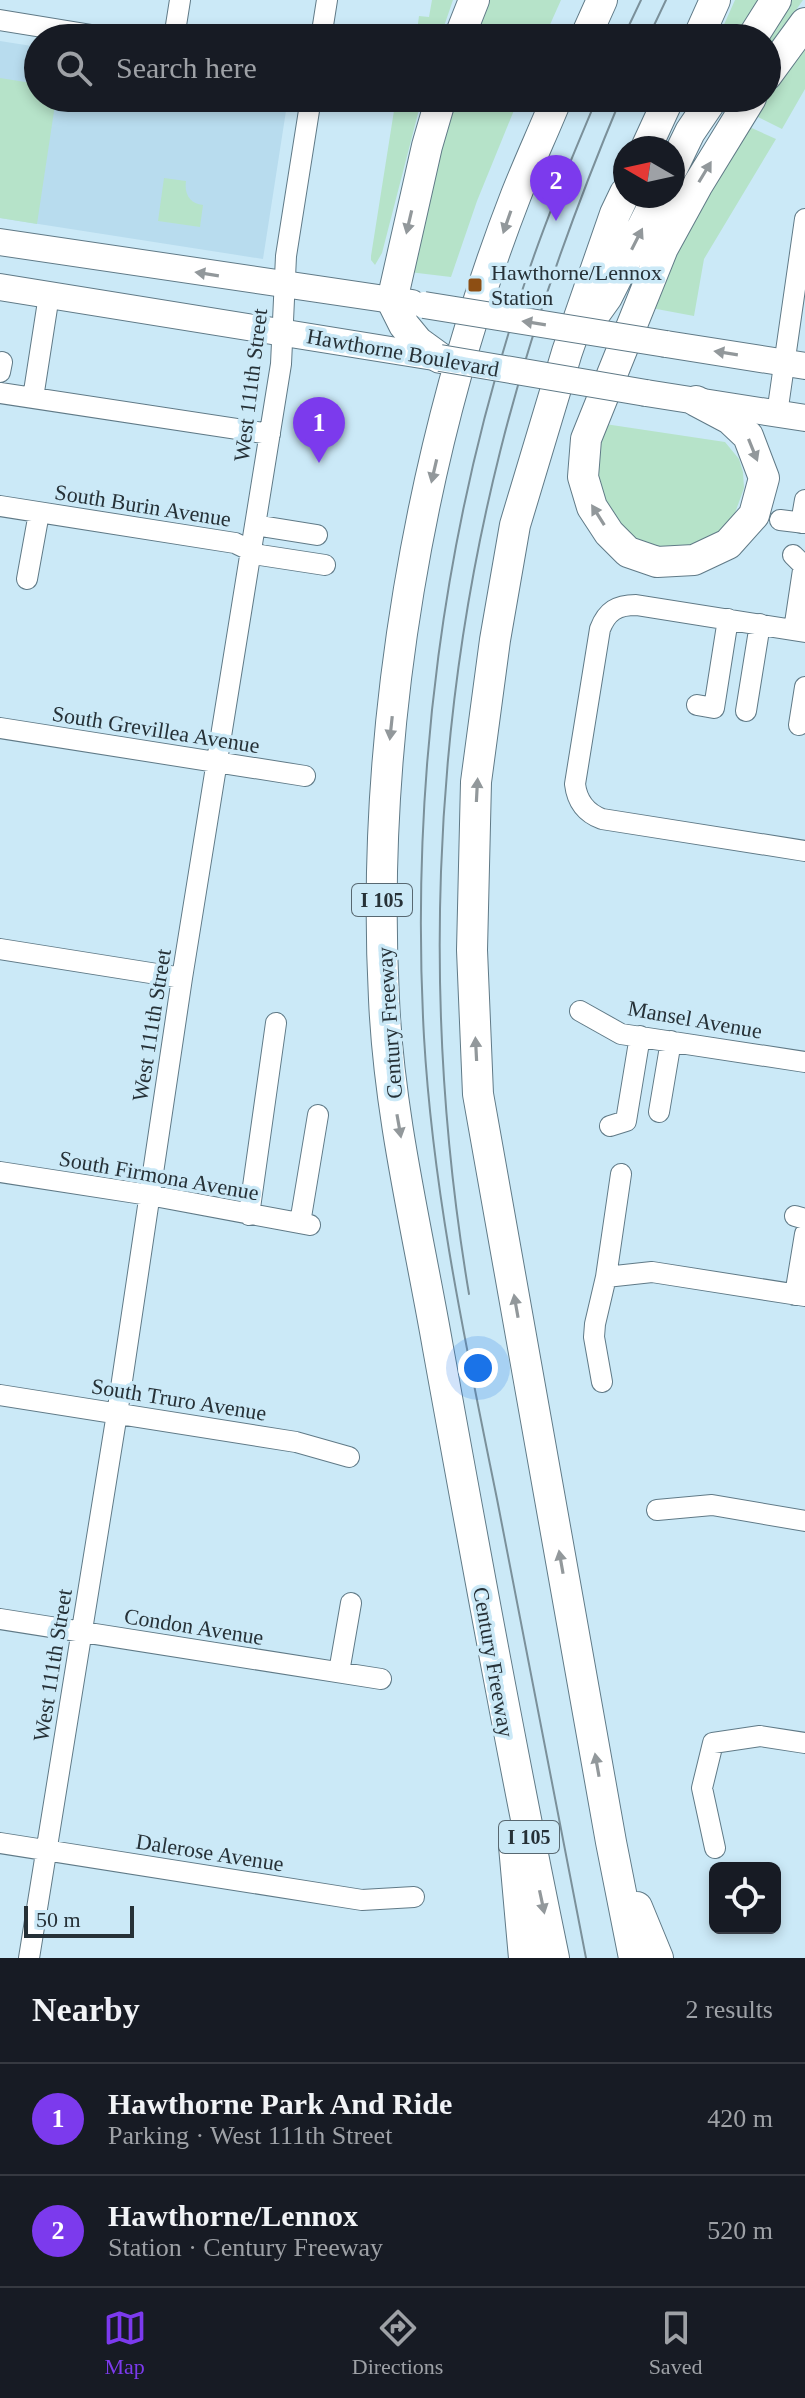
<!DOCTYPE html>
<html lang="en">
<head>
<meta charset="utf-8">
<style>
  :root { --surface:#171b24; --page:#242831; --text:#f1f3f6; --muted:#9ea1a6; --line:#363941; --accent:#7c3aed }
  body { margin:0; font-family:"Times New Roman",serif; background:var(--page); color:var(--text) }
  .controls { position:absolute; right:24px; bottom:24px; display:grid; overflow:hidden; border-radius:12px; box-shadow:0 4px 12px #0003 }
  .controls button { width:72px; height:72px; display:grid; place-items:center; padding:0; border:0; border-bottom:2px solid var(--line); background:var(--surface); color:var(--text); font:40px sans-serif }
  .compass { position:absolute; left:613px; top:136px; width:72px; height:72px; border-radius:50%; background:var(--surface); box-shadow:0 4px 12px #0003; rotate:279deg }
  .scale { position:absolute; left:24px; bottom:20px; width:110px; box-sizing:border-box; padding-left:8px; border:4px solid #263137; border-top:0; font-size:22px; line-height:28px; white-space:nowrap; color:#263137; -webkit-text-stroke:6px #cbe9f7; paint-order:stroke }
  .you { position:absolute; left:478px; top:1368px; width:28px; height:28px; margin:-20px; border:6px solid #fff; border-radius:50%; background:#1a73e8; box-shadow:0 0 0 12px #1a73e833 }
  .badge { display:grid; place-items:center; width:52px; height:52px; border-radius:50%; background:var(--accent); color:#fff; font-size:26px; font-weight:700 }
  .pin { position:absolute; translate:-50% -66px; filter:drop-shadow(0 2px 4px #0008) }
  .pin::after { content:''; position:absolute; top:42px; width:28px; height:24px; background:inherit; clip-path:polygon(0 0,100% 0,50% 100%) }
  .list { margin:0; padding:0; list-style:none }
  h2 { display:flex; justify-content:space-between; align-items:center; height:104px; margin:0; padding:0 32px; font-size:34px }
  h2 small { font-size:26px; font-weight:400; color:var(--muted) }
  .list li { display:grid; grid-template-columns:52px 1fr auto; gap:24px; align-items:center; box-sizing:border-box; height:112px; padding:0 32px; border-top:2px solid var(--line) }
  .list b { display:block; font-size:30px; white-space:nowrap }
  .list p { margin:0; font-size:26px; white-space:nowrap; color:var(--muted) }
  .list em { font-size:26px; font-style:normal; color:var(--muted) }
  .icon { flex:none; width:44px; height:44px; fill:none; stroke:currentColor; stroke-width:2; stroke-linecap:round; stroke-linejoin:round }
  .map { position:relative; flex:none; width:805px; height:1958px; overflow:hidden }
  .search { position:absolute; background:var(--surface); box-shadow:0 4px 12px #0003; left:24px; right:24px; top:24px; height:88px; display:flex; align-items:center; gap:20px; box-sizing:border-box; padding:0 28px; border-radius:44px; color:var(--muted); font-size:30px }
  .sheet { height:328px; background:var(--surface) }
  nav { display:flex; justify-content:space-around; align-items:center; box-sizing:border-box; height:112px; border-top:2px solid var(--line); background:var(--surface); font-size:22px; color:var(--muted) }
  nav a { display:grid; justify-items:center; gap:4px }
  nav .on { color:var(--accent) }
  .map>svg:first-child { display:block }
  .built { fill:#b8dcee }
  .green { fill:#b6e3c9 }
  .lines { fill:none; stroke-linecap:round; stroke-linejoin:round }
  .minor-casing { stroke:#607a87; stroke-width:22 }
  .major-casing { stroke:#607a87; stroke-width:28 }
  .highway-casing { stroke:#607a87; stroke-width:32 }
  .minor { stroke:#fff; stroke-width:20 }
  .major { stroke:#fff; stroke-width:26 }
  .highway { stroke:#fff; stroke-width:30 }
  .tram { stroke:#7b909a; stroke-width:2 }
  .major-bridge-casing { stroke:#607a87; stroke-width:28; stroke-linecap:butt }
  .major-bridge { stroke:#fff; stroke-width:26 }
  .oneway { fill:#92989b }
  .poi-dot { fill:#8d4e13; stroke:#cbe9f7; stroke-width:3 }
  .labels { text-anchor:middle; stroke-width:7; stroke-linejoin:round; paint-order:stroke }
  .shield { fill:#cbe9f7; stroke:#586871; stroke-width:2 }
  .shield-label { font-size:20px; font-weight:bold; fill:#263137 }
  .poi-label { font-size:22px; fill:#263137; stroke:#cbe9f7; text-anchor:start }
  .street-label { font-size:22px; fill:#263137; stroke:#cbe9f7 }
</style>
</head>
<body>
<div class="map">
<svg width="805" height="1958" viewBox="0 0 805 1958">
  <rect width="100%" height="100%" fill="#cbe9f7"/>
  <path class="built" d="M 0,41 L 38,47 L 38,98 L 288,98 L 263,259 L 0,218 Z"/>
  <path class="green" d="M 432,0 L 453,0 L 440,38 L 416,38 L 419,16 L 429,17 Z
    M 489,0 L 561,0 L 544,38 L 475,38 Z
    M 735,0 L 760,0 L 736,38 L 718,38 Z
    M 792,0 L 803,0 L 767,52 L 766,38 Z
    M 805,40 L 805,89 L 782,129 L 752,114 L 764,98 L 767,98 L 767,93 Z
    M 0,78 L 38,84 L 38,98 L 56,98 L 37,224 L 0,218 Z
    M 396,98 L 422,98 L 382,253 L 375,265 L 371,260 L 371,256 Z
    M 455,98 L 519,98 L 477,201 L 451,277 L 409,272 Z
    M 745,125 L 776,139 L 704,259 L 694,316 L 646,307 Z
    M 164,178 L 186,181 C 184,194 190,204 203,205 L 200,227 L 158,221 Z
    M 605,424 L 725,442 L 739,459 L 743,472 L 744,488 L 730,527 L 705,545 L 657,551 L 618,531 L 593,475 Z"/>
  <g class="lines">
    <g class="minor-casing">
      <path id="minor" d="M 0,20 L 110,38
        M 174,38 L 180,0
        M 321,38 L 327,0
        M 0,372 L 2,362
        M 0,393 L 270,434
        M 33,398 L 49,295
        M 777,414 L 805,219
        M 0,506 L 235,543 L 260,555 L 325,565
        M 780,520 L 805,523
        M 801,523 L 805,500
        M 255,525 L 317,535
        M 793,555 L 803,565 L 803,570 L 794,630
        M 27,579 L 39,513
        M 805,632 L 636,605 C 617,605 607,611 600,629 L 575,784 C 577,801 586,813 602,819 L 805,851
        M 697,705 L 714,708 L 728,619
        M 746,711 L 760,624
        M 799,725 L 805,687
        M 0,728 L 305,776
        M 0,949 L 182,978
        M 580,1011 L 621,1034 L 805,1062
        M 659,1112 L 671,1041
        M 610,1126 L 626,1121 L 640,1036
        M 0,1172 L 149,1195 L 310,1225
        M 249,1215 L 276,1023
        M 795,1216 L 805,1219
        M 300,1223 L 318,1115
        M 606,1277 L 652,1272 L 805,1296
        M 795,1295 L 805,1234
        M 602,1382 L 594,1337 L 595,1324 L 606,1277 L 621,1174
        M 0,1395 L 296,1442 L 349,1457
        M 657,1510 L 712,1505 L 805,1521
        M 0,1619 L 381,1679
        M 339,1672 L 351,1603
        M 0,1843 L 362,1900 L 414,1897
        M 715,1848 L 702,1788 L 713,1743 L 760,1736 L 805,1743
        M 29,1958 L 119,1401 L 182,978 L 281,364 L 286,256 L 311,98"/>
    </g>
    <g class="major-casing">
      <path id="major" d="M 0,242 L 412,303
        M 0,287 L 440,358
        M 666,344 L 805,366
        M 646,393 L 805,418"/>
    </g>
    <g class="highway-casing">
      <path id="highway" d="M 459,38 L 474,0
        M 585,38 L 602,0
        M 698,38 L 715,0
        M 752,38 L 776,0
        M 767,75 L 805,23
        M 646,148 L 669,98
        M 673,167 L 690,132 L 713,98
        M 625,193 L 615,214 L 567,352 L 515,525 L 495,640 L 476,782 L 472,950 L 478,1094 L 611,1842 L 634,1958
        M 587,325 L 607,297 L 658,196
        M 440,358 L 418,342 L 404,325 L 392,301 L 427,146 L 441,98
        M 696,401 L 730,419 L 748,436 L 764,478 L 754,515 L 728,544 L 694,560 L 657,562 L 628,552 L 609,533 L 592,507 L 583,477 L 586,439 L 663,248 L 697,186 L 751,98
        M 514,1846 L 524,1958
        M 637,1907 L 658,1958
        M 554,1958 C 512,1755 475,1552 438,1348 C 418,1233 389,1116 384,999 C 370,734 420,442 516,195 C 529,162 544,130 557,98"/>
    </g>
    <use href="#minor" class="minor"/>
    <use href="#major" class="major"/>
    <use href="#highway" class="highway"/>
    <path class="tram" d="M 623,38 L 641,0
      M 648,38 L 666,0
      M 469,1294 C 422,1015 431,727 500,452 C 530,331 573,213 621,98
      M 586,1958 C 557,1805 528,1652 497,1499 C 466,1346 433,1193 424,1037 C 410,783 443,526 524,285 C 545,221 571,160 597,98"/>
    <g class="major-bridge-casing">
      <path id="major-bridge" d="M 424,305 L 666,344
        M 440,358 L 646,393"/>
    </g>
    <use href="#major-bridge" class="major-bridge"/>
  </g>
  <defs><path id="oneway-solid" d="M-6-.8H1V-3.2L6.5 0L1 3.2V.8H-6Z" transform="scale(2)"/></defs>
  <g class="oneway">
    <use href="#oneway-solid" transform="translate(705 172) rotate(-59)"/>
    <use href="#oneway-solid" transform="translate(409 222) rotate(103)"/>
    <use href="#oneway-solid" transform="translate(507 222) rotate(109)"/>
    <use href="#oneway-solid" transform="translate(637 239) rotate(-63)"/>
    <use href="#oneway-solid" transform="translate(207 274) rotate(-171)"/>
    <use href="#oneway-solid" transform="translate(534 323) rotate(-171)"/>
    <use href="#oneway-solid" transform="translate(726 353) rotate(-171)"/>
    <use href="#oneway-solid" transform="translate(753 450) rotate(68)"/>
    <use href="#oneway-solid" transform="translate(434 471) rotate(103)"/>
    <use href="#oneway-solid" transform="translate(598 515) rotate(-122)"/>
    <use href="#oneway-solid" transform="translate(391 728) rotate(96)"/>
    <use href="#oneway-solid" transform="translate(477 790) rotate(-87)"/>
    <use href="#oneway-solid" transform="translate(476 1049) rotate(-93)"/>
    <use href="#oneway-solid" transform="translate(399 1126) rotate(80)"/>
    <use href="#oneway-solid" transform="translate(516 1306) rotate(-100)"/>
    <use href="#oneway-solid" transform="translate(561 1562) rotate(-100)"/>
    <use href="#oneway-solid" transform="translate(597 1765) rotate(-100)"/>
    <use href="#oneway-solid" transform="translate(542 1902) rotate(78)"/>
  </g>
  <rect class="poi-dot" x="467" y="277" width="16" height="16" rx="4"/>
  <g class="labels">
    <g class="shield">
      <rect x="352" y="884" width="60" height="32" rx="6"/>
      <rect x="499" y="1821" width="60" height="32" rx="6"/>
    </g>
    <g class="shield-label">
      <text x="382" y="907">I 105</text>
      <text x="529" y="1844">I 105</text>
    </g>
    <g class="poi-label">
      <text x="491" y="280">Hawthorne/Lennox<tspan x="491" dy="25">Station</tspan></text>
    </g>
    <g class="street-label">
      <text transform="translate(403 352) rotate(10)" y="8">Hawthorne Boulevard</text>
      <text transform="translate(250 385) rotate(-83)" y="8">West 111th Street</text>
      <text transform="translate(143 505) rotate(9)" y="8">South Burin Avenue</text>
      <text transform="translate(156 729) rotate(9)" y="8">South Grevillea Avenue</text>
      <text transform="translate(695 1019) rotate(10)" y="8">Mansel Avenue</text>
      <text transform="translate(389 1023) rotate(-94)" y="8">Century Freeway</text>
      <text transform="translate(151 1025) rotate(-81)" y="8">West 111th Street</text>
      <text transform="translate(159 1175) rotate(10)" y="8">South Firmona Avenue</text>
      <text transform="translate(179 1399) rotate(9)" y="8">South Truro Avenue</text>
      <text transform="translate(194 1626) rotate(9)" y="8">Condon Avenue</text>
      <text transform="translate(494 1662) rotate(80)" y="8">Century Freeway</text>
      <text transform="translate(52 1665) rotate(-81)" y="8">West 111th Street</text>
      <text transform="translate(210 1852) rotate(9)" y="8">Dalerose Avenue</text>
    </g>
  </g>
</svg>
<div class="controls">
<button><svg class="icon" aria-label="locate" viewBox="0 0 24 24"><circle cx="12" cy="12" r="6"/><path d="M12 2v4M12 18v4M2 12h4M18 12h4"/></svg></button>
</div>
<svg class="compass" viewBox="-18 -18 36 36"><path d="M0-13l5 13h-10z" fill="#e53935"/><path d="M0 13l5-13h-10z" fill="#9ea1a6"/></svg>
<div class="scale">50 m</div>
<div class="you"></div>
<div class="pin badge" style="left:319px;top:463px">1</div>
<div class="pin badge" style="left:556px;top:221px">2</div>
<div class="search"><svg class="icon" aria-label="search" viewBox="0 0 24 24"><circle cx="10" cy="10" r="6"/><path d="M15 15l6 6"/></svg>Search here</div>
</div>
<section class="sheet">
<h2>Nearby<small>2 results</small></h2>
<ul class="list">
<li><span class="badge">1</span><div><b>Hawthorne Park And Ride</b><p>Parking · West 111th Street</p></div><em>420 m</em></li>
<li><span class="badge">2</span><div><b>Hawthorne/Lennox</b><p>Station · Century Freeway</p></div><em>520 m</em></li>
</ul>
</section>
<nav>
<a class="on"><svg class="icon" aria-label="map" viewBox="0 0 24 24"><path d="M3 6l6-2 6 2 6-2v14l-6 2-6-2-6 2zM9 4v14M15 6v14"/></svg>Map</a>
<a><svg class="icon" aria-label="directions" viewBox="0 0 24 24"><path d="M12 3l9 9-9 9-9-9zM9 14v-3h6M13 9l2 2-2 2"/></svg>Directions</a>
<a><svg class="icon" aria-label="saved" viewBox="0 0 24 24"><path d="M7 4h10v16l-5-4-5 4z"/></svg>Saved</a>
</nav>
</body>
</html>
